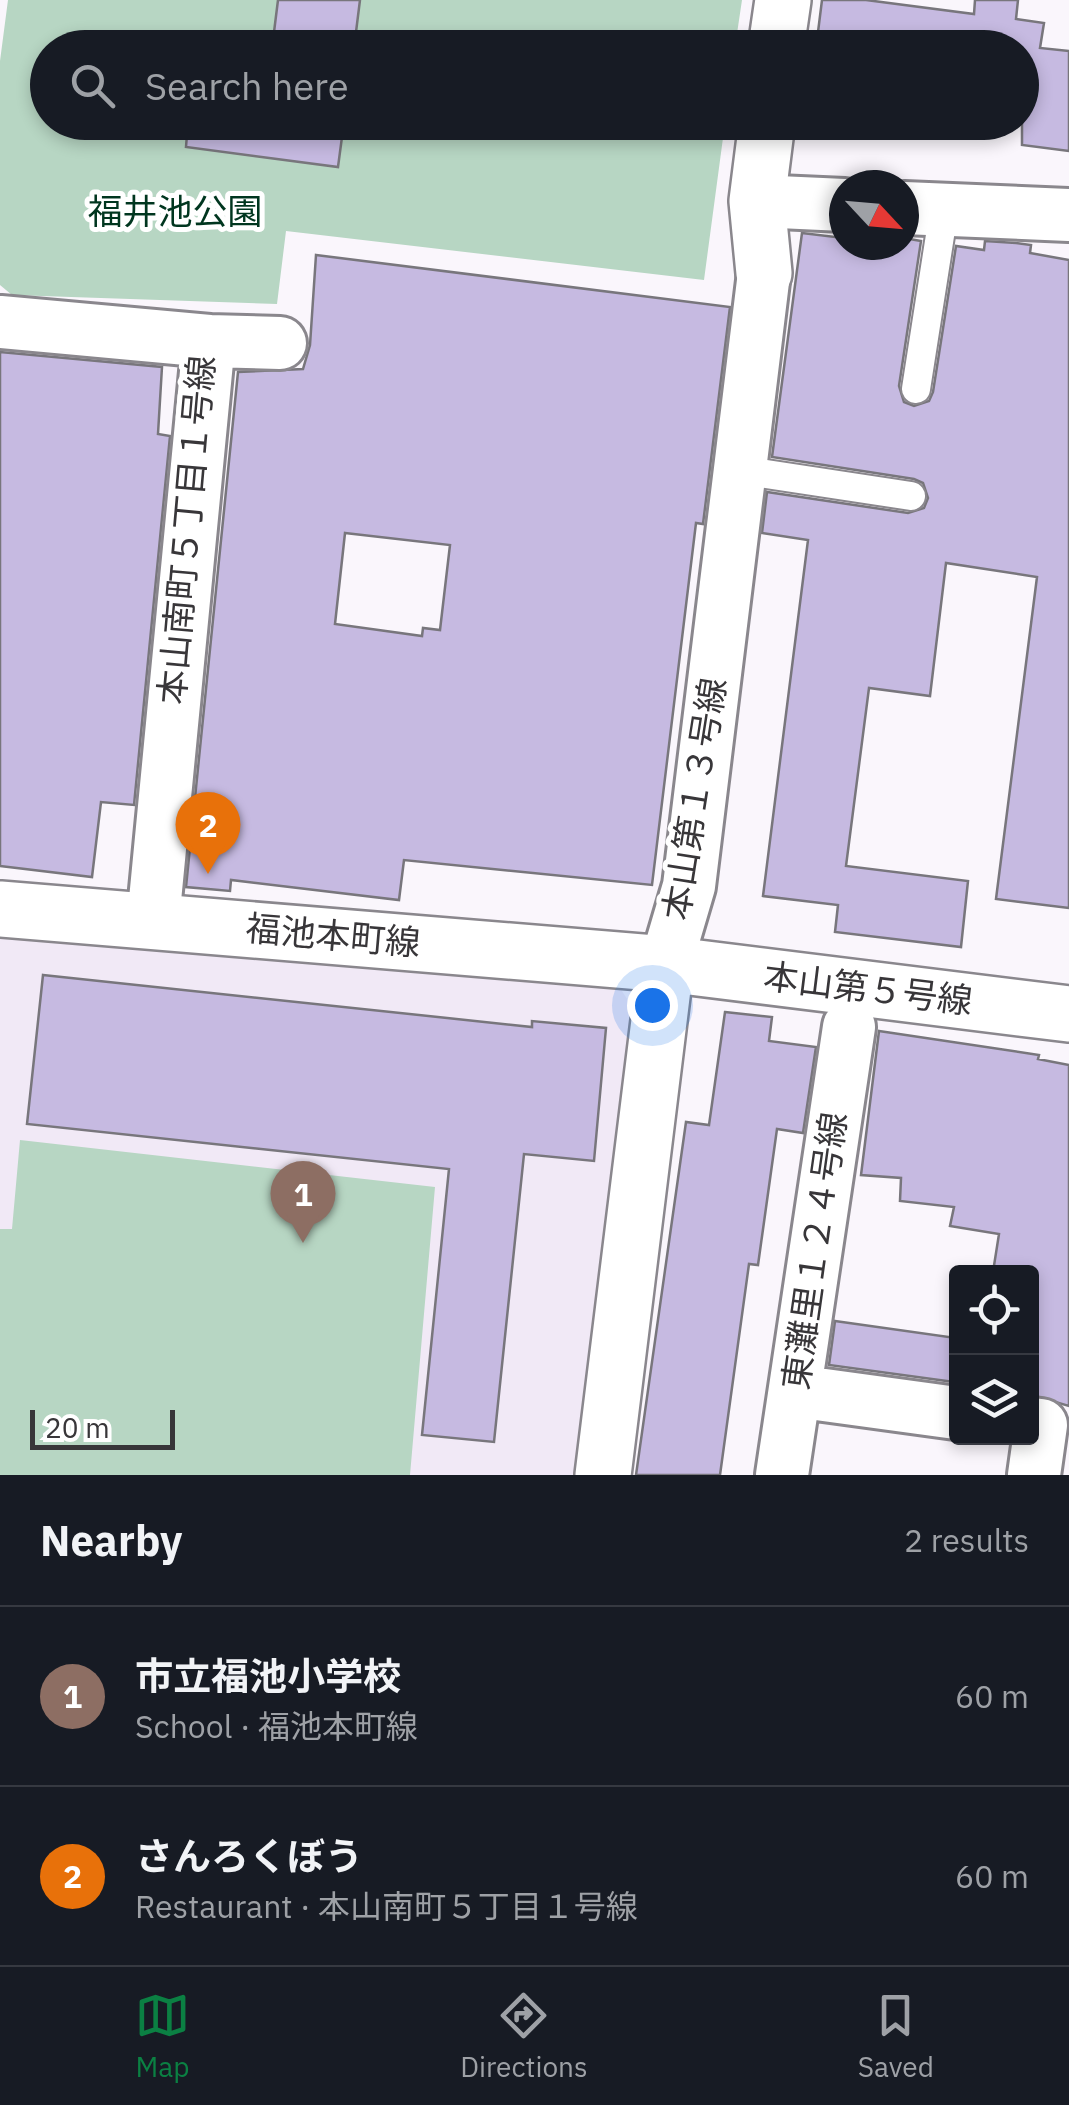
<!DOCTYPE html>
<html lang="en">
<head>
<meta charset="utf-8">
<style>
  :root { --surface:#171b24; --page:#242831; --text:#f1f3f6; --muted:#9ea1a6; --line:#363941; --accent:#0b8043 }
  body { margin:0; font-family:"IBM Plex Sans","Noto Sans JP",sans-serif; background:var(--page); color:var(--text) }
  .controls { position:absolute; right:30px; bottom:30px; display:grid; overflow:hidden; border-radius:10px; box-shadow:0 5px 15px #0003 }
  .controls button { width:90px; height:90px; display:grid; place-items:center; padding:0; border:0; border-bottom:2px solid var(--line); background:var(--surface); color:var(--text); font:50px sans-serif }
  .compass { position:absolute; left:829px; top:170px; width:90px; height:90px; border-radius:50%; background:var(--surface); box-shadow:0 5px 15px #0003; rotate:116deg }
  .scale { position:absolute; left:30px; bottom:25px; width:145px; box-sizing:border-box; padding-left:10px; border:5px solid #383639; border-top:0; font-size:28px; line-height:35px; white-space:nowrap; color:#383639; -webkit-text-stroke:8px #fff; paint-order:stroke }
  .you { position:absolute; left:652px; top:1005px; width:35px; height:35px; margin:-25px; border:8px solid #fff; border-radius:50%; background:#1a73e8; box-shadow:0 0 0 15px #1a73e833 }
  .badge { display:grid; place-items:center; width:65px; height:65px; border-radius:50%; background:var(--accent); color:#fff; font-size:32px; font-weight:700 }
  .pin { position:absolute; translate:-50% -82px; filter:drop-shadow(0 2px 5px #0008) }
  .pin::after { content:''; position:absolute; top:52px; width:35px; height:30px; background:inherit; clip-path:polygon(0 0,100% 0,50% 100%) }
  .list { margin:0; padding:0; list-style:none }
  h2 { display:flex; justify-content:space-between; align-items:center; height:130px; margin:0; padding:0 40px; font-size:42px }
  h2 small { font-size:32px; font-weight:400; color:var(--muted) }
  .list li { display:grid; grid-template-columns:65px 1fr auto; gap:30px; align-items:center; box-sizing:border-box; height:180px; padding:0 40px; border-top:2px solid var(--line) }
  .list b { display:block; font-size:38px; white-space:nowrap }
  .list p { margin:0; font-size:32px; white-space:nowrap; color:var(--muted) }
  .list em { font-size:32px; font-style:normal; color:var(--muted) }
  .icon { flex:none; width:55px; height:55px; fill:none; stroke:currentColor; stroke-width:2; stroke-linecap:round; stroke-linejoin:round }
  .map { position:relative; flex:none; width:1069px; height:1475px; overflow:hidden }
  .search { position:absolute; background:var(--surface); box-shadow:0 5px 15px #0003; left:30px; right:30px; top:30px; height:110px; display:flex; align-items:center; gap:25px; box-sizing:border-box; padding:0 35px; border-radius:55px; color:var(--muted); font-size:38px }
  .sheet { height:490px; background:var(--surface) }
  nav { display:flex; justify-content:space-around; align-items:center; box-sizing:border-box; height:140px; border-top:2px solid var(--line); background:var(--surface); font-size:28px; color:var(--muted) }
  nav a { display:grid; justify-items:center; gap:5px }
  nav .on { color:var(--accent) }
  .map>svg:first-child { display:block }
  .built { fill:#f1e9f6 }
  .green { fill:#b7d6c3 }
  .building { fill:#c6bae1; stroke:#78767c; stroke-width:2.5; fill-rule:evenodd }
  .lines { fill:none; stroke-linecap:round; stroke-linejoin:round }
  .service-casing { stroke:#8a878d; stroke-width:32 }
  .minor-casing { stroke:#8a878d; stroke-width:58 }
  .tertiary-casing { stroke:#8a878d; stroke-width:60 }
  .service { stroke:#fff; stroke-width:28 }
  .minor { stroke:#fff; stroke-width:52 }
  .tertiary { stroke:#fff; stroke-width:55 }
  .labels { text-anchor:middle; stroke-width:10; stroke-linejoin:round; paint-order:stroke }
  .park-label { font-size:35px; fill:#00361f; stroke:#fff }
  .street-label { font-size:35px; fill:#383639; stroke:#fff }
</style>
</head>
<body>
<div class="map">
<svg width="1069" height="1475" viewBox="0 0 1069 1475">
  <rect width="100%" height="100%" fill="#faf6fc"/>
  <path class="built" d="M 0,933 L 620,988 L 635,1011 L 576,1475 L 0,1475 Z"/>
  <path class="green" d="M 8,0 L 742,0 L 735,47 L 48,48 L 48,122 L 725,123 L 704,280 L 286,231 L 277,304 L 12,295 L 0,285 L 0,61 Z
    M 20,1140 L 435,1187 L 410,1475 L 0,1475 L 0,1229 L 12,1229 Z"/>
  <path class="building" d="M 278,0 L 360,0 L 354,48 L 272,48 Z
    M 822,0 L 866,0 L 974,14 L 975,0 L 1018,0 L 1016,19 L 1044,23 L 1040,48 L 1069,51 L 1069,151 L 1022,145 L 1022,48 L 816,48 Z
    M 188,122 L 344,122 L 338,167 L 186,147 Z
    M 802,233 L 844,238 L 844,245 L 904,245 L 904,238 L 921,241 L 899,386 L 904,402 L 914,406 L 929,401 L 933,392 L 956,246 L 984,250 L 985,241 L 1016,243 L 1031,245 L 1030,253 L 1069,260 L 1069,908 L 996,899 L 1037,577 L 946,563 L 930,696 L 869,688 L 846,866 L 968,881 L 961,947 L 835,932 L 838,905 L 763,896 L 808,540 L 762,533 L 767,492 L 908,513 L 924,508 L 928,498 L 923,483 L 914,479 L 772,457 Z
    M 316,255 L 730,307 L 703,524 L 696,523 L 652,885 L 404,860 L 399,900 L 231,880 L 230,891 L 186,887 L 238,372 L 303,369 L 310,345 ZM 345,533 L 450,545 L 440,630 L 423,628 L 422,636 L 335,624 Z
    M 0,352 L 162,367 L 158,434 L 170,436 L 134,805 L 101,802 L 92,877 L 0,866 Z
    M 43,975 L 532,1027 L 532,1021 L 606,1028 L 594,1161 L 524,1154 L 494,1442 L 422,1435 L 449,1169 L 27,1124 Z
    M 725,1012 L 772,1017 L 769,1041 L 816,1047 L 803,1133 L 777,1129 L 758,1265 L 749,1264 L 720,1475 L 636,1475 L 686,1122 L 709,1125 Z
    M 879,1031 L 1039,1055 L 1038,1059 L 1069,1065 L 1069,1406 L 1032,1395 L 1032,1272 L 993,1272 L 999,1234 L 950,1226 L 954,1207 L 900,1201 L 901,1178 L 861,1175 Z
    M 835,1321 L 956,1338 L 954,1382 L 829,1365 Z"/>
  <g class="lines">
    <g class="service-casing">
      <path id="service" d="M 916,389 L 944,210
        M 740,470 L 911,496"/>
    </g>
    <g class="minor-casing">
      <path id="minor" d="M 757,201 L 844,205
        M 904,208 L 1069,215
        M 0,322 L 209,341 L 153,921
        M 209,341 L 280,343
        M 666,964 L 689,886 L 764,273
        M 795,1391 L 956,1413
        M 1032,1424 L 1041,1425 L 1034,1475
        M 782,1475 L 849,1027"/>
    </g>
    <g class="tertiary-casing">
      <path id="tertiary" d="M 776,48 L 783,0
        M 764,273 L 757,201 L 767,122
        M 0,909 L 666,964 L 1069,1014
        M 603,1475 L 666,964"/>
    </g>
    <use href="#service" class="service"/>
    <use href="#minor" class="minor"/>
    <use href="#tertiary" class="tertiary"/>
  </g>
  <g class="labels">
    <g class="park-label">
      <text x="175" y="224">福井池公園</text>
    </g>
    <g class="street-label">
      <text transform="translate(187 530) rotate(-85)" y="12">本山南町５丁目１号線</text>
      <text transform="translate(695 799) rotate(-81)" y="12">本山第１３号線</text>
      <text transform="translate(333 936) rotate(5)" y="12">福池本町線</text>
      <text transform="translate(868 989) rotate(7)" y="12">本山第５号線</text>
      <text transform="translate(815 1251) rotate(-82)" y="12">東灘里１２４号線</text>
    </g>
  </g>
</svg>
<div class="controls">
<button><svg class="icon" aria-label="locate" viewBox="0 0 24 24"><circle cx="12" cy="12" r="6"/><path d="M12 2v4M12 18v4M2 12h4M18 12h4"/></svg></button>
<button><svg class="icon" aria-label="layers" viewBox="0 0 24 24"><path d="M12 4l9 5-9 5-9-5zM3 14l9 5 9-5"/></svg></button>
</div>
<svg class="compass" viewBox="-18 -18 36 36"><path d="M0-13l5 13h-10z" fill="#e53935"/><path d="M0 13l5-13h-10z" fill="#9ea1a6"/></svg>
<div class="scale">20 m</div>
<div class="you"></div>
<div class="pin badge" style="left:303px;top:1243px;background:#8d6e63">1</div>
<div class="pin badge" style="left:208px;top:874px;background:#e8710a">2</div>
<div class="search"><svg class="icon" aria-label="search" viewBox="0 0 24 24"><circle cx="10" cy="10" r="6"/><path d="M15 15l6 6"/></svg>Search here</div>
</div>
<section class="sheet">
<h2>Nearby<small>2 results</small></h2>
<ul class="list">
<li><span class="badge" style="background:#8d6e63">1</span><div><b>市立福池小学校</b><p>School · 福池本町線</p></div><em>60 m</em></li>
<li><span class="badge" style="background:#e8710a">2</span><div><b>さんろくぼう</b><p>Restaurant · 本山南町５丁目１号線</p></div><em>60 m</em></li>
</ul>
</section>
<nav>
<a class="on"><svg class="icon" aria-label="map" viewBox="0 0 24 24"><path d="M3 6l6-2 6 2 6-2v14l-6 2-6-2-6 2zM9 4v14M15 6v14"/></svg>Map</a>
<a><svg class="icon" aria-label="directions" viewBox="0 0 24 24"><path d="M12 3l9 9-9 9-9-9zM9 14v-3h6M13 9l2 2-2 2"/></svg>Directions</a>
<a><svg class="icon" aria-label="saved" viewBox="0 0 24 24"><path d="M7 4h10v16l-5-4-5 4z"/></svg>Saved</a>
</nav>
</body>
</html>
